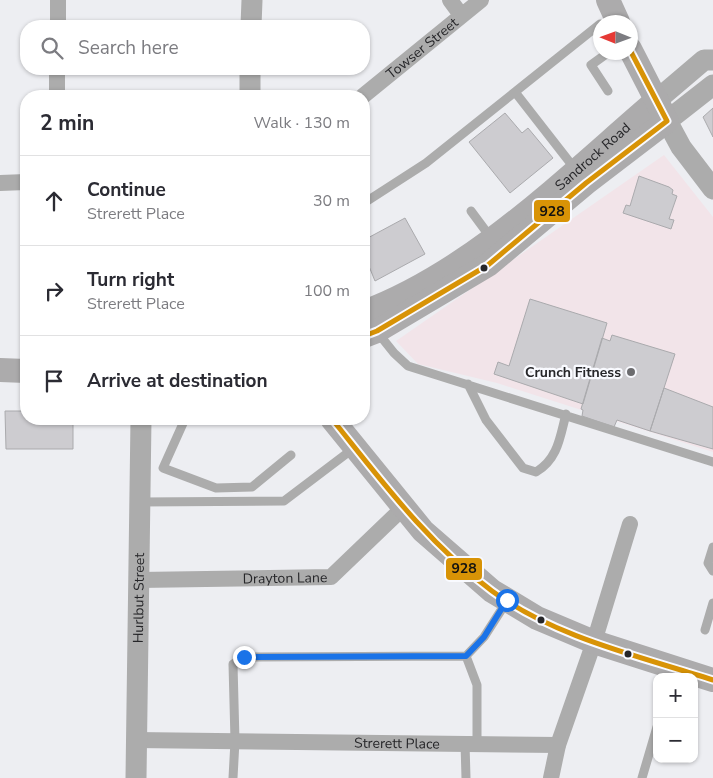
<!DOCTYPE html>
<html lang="en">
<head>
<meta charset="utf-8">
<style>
  :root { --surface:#fff; --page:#f7f7f7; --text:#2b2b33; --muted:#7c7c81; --line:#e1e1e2 }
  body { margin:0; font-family:"Nunito Sans",sans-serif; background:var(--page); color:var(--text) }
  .controls { position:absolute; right:15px; bottom:15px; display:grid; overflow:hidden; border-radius:10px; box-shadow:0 1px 4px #0004 }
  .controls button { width:45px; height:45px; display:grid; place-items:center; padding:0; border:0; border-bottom:1px solid var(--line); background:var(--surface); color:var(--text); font:25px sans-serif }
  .compass { position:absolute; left:593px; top:15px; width:45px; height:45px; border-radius:50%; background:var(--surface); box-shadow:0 1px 4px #0004; rotate:271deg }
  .stop { position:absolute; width:15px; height:15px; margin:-11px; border:4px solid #1a73e8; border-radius:50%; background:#fff }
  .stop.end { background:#1a73e8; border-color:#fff; box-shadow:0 1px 5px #0008 }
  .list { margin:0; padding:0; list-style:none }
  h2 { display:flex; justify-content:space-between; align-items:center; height:65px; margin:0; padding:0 20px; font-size:21px }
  h2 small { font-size:16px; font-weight:400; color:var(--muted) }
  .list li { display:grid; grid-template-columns:32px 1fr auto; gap:15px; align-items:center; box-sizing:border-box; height:90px; padding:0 20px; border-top:1px solid var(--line) }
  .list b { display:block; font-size:19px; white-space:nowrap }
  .list p { margin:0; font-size:16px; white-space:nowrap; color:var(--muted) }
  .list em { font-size:16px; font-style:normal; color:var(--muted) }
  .icon { flex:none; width:28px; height:28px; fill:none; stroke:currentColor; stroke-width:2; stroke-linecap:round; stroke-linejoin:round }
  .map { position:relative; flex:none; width:713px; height:778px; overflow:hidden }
  .search { position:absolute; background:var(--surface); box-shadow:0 1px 4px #0004; left:20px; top:20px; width:350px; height:55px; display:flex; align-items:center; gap:12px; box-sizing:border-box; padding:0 18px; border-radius:20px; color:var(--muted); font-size:19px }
  .panel { position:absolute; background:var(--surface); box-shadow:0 1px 4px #0004; left:20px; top:90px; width:350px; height:335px; border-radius:20px }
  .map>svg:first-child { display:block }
  .commercial { fill:#f2e4e9 }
  .building { fill:#cdccd0; stroke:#aaaaad }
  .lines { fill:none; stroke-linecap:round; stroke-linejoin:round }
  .service { stroke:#acacac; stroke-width:9 }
  .minor { stroke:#acacac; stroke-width:16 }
  .tertiary { stroke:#acacac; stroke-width:21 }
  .secondary { stroke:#acabac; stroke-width:24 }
  .bus-1-casing { stroke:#f9faff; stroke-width:9 }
  .bus-1 { stroke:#d89306; stroke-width:5 }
  .route { stroke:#1a73e8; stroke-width:6 }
  .bus-dot { fill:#262629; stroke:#f9faff; stroke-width:2 }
  .poi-dot { fill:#6c6c6f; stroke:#f9faff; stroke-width:2 }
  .labels { text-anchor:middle; stroke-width:4.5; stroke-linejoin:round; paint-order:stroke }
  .street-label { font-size:14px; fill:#262629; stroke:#f9faff }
  .poi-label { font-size:14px; font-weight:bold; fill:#262629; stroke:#f9faff; text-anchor:end }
  .line-badge { stroke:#f9faff; stroke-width:2 }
  .pale-badge-label { font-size:14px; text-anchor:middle; font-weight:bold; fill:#111 }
</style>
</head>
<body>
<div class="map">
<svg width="713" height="778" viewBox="0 0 713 778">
  <rect width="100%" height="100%" fill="#edeef2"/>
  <path class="commercial" d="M 664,155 L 713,217 L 713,452 L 497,383 L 418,364 L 396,341 Z"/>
  <path class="building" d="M 713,108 L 713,137 L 703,117 Z
    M 505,113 L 522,133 L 528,128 L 553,158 L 510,193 L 469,142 Z
    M 639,176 L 669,187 L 673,190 L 672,194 L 677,196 L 669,219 L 674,220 L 671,229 L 623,213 L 626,205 L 630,206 Z
    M 405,218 L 425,254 L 375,281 L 364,254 L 364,240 Z
    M 530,299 L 607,323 L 583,404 L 494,374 L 498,362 L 509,366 Z
    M 612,335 L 675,354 L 650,431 L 617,420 L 614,427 L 582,416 L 583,410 L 581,409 L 602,338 L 610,341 Z
    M 664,388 L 713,407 L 713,449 L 650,431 Z
    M 5,411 L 26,411 L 26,419 L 73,419 L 73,449 L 6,449 Z"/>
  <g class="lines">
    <path class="service" d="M 608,91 L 591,65 L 609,52
      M 515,92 L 575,169
      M 364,203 L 426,163 L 600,24
      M 471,211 L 491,238
      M 378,333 L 394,353 L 408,366 L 713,462
      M 468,384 L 486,420 L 523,468 L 536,472 C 558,459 560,437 566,414
      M 185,419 L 163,468 L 216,488 L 252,487 L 291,455
      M 140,502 L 284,501 L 354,448
      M 713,547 L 708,563 L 713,571
      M 705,630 L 713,603
      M 466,656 L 477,685 L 477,743
      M 465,743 L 466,778
      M 233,778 L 235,741 L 233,664 L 244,657 L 466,656 L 484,637 L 507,601
      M 642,778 L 657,727"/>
    <g class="minor">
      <path d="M 450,0 L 461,15"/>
      <path d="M 58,26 L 58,0"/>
      <path d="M 57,96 L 57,69"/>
      <path id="s1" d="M 363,96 L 481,0"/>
      <path d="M 0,183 L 26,182"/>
      <path id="s2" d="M 139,580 L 331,577 L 404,507"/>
      <path id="s3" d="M 136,740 L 558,745"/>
      <path d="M 551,778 L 558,745 L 594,642 L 630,524"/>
    </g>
    <g class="tertiary">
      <path d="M 251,26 L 252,0"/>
      <path d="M 713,85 L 667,121 L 681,147 L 713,189"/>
      <path d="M 250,96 L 250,69"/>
      <path d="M 657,100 L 704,60 L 713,60"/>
      <path id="s4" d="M 136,778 L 141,419"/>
    </g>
    <g class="secondary">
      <path d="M 608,0 L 618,22"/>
      <path id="s5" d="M 364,312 C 474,271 569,175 657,100"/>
      <path d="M 364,336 L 377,331 L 488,265 L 586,183 L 667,121 L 630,49"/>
      <path d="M 0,370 L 26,371"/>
      <path d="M 332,419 L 423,531 L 492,591 L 537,618 L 594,642 L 713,680"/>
    </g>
    <g class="bus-1-casing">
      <path id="bus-1" d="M 364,336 L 377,331 L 488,265 L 586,183 L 667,121 L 630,50
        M 332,419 C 381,480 428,544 492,591 C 556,638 639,656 713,680"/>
    </g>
    <use href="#bus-1" class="bus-1"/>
  </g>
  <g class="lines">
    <path class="route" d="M 244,657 L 466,656 L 484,637 L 507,600"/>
  </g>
  <g class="bus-dot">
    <circle cx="484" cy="268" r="4.5"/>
    <circle cx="541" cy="620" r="4.5"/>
    <circle cx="628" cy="654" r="4.5"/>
  </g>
  <circle class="poi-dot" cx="631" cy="372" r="5"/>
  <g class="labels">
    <g class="street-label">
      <text dy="5" stroke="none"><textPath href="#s1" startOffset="76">Towser Street</textPath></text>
      <text dy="5" stroke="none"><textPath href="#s5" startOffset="278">Sandrock Road</textPath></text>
      <text dy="5" stroke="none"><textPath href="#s2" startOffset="146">Drayton Lane</textPath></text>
      <text dy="5" stroke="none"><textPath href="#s4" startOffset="180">Hurlbut Street</textPath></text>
      <text dy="5" stroke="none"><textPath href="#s3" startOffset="261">Strerett Place</textPath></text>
    </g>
    <g class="poi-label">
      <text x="621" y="377">Crunch Fitness</text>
    </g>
  </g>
  <g class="line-badge">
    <rect x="533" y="199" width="38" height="24" rx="5" fill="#d89306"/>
    <rect x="445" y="557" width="38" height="24" rx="5" fill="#d89306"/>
  </g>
  <g class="pale-badge-label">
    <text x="552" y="216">928</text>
    <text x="464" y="573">928</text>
  </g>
</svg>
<div class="controls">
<button>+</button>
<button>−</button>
</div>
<svg class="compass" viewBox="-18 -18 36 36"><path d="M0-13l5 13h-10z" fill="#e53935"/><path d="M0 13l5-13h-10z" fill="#7c7c81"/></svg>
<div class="stop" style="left:507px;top:600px"></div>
<div class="stop end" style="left:244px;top:657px"></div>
<div class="search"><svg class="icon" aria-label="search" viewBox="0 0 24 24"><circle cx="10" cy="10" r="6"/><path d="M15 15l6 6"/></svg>Search here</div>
<section class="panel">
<h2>2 min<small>Walk · 130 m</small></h2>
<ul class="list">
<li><svg class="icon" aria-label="ahead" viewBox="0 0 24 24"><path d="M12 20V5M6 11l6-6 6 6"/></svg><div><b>Continue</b><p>Strerett Place</p></div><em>30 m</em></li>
<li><svg class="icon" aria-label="right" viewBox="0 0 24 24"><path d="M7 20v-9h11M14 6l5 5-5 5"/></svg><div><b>Turn right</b><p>Strerett Place</p></div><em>100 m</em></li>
<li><svg class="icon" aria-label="arrive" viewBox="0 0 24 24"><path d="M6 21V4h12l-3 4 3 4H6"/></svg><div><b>Arrive at destination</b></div></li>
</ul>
</section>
</div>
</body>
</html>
